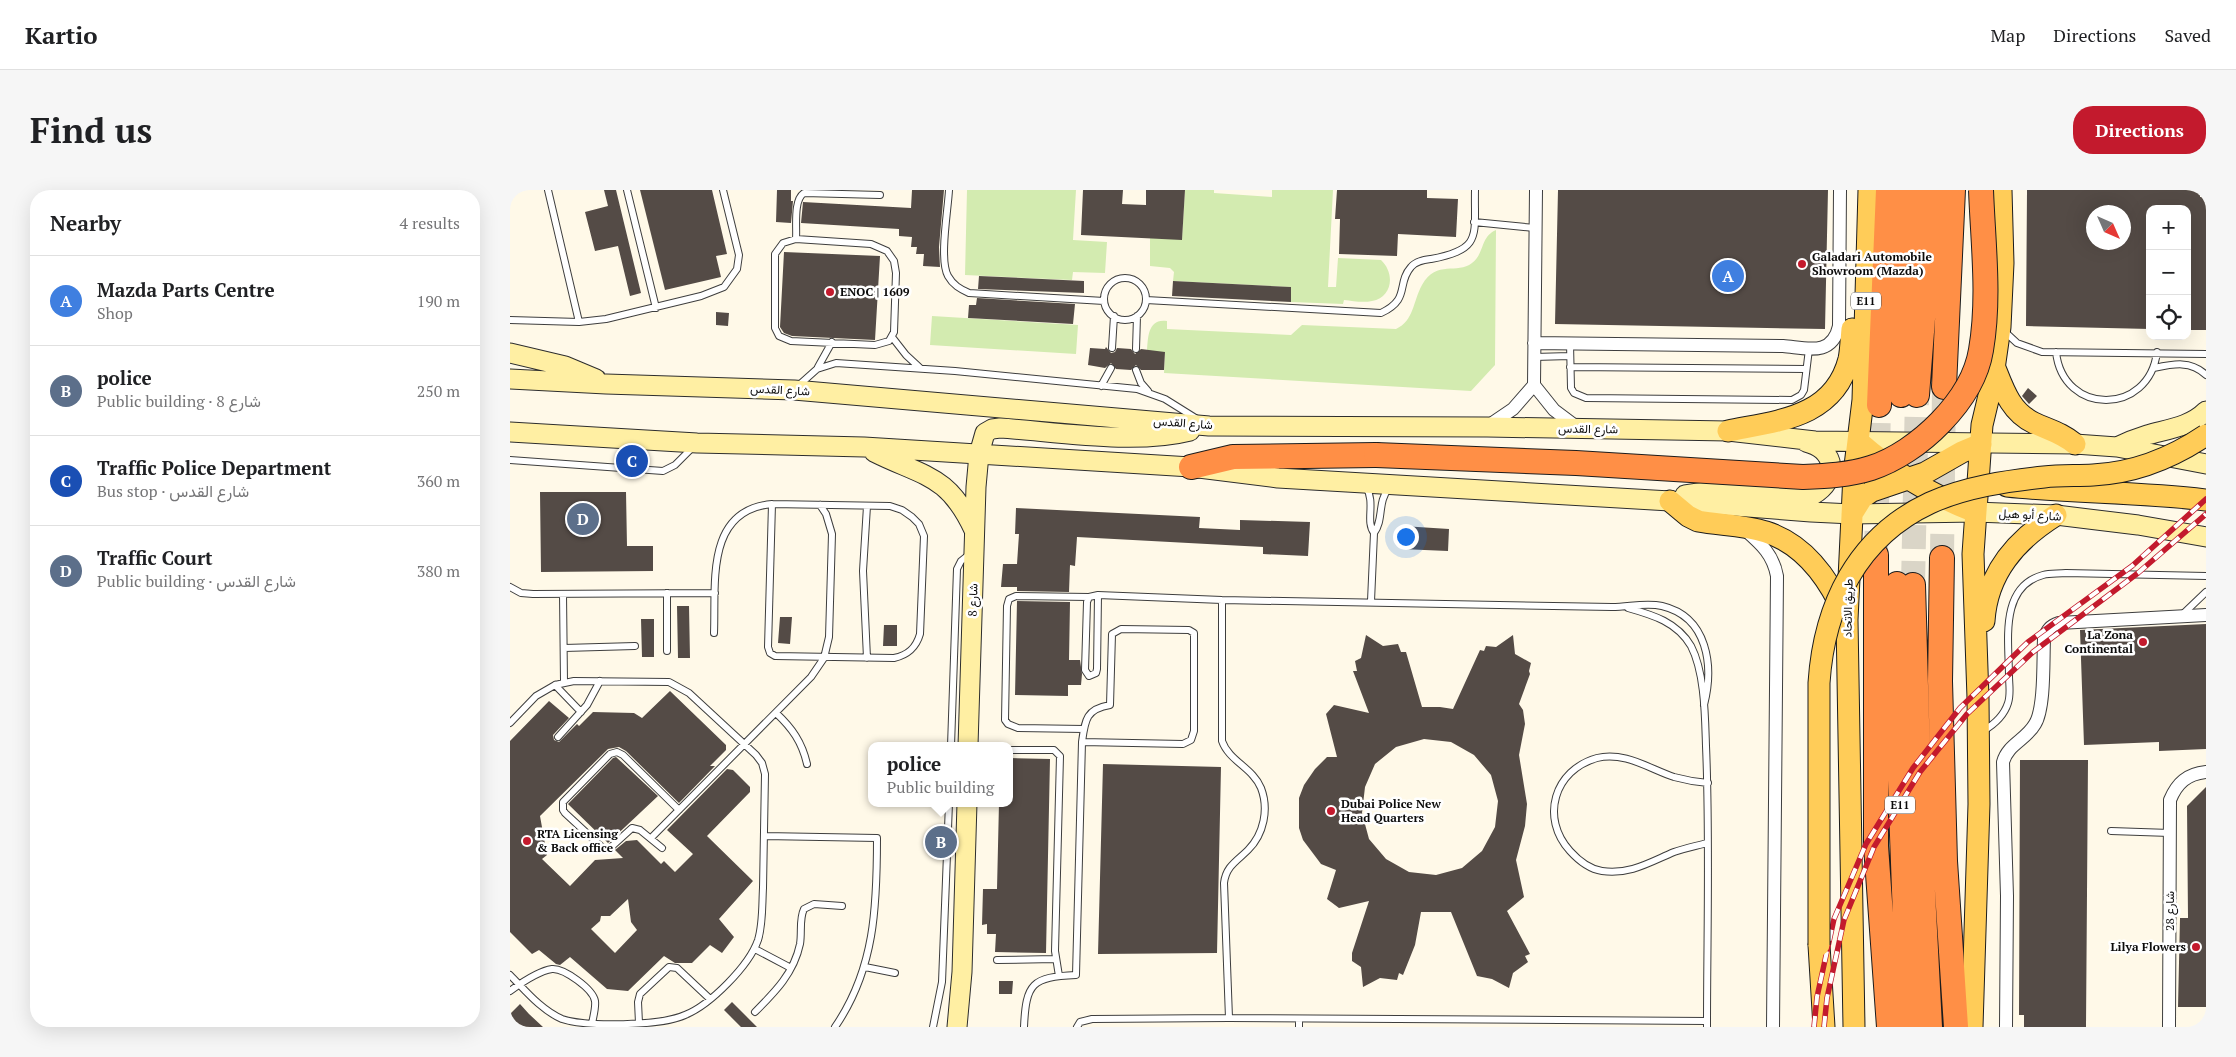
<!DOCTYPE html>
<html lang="en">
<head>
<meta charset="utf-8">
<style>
  :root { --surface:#fff; --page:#f6f6f6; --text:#202124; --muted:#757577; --line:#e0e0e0; --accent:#c31a2d }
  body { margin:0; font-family:"PT Serif",Vazirmatn,serif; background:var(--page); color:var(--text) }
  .controls { position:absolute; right:15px; top:15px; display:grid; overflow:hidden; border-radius:10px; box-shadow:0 5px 20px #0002 }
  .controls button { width:45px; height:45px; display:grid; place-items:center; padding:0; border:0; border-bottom:1px solid var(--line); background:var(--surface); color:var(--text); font:25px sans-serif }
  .compass { position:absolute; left:1576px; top:15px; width:45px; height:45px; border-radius:50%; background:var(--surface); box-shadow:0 5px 20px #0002; rotate:135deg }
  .you { position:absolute; left:895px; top:346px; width:18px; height:18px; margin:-12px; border:4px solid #fff; border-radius:50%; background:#1a73e8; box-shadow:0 0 0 8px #1a73e833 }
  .badge { display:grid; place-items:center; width:32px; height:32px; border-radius:50%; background:var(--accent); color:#fff; font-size:16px; font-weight:700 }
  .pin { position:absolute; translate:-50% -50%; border:2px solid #fff; box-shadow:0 1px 5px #0006 }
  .popup { position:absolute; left:358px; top:552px; width:145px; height:65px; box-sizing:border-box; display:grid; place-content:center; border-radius:10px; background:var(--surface); filter:drop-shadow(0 1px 4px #0005); font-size:16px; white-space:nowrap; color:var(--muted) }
  .popup b { font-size:19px; color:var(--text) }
  .popup::after { content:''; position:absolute; left:50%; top:100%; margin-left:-10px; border:10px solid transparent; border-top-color:var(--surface) }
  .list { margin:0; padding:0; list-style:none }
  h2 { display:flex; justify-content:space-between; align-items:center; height:65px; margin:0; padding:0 20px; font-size:21px }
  h2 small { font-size:16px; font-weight:400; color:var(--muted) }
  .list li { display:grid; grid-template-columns:32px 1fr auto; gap:15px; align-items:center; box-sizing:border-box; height:90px; padding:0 20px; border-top:1px solid var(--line) }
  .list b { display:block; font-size:19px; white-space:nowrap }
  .list p { margin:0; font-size:16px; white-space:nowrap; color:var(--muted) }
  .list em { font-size:16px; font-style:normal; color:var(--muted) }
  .icon { flex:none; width:28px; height:28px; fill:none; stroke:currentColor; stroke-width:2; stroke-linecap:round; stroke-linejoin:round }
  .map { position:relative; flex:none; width:1696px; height:837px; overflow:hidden; border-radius:20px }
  header { display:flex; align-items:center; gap:30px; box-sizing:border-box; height:70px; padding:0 25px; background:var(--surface); border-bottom:1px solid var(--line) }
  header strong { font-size:24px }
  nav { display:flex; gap:28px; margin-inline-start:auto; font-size:18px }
  .intro { display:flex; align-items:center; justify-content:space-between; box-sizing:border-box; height:120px; padding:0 30px }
  h1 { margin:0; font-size:35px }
  .button { padding:12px 22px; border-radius:20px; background:var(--accent); color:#fff; font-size:18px; font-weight:700 }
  main { display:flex; gap:30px; padding:0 30px }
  aside { flex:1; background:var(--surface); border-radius:20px; box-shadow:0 5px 20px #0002 }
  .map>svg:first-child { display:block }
  .green { fill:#d3ebb0 }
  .building { fill:#544b46; fill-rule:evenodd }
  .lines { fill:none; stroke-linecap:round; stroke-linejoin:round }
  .highway-tunnel { stroke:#dad5c7; stroke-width:24; stroke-dasharray:24 12; stroke-linecap:butt }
  .lane-casing { stroke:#3e3e3e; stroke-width:8 }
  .street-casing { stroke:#3e3e3e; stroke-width:14 }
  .secondary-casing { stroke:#2d2d2d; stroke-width:21 }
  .primary-casing { stroke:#1c1c1c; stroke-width:23 }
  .highway-casing { stroke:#1c1c1c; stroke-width:26 }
  .lane { stroke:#fff; stroke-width:6 }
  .street { stroke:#fff; stroke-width:12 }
  .secondary { stroke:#ffefa3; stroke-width:19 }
  .primary { stroke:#ffcc58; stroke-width:21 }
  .highway { stroke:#ff8f46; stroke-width:24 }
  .rail-casing { stroke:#c31a2d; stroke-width:5.5 }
  .rail { stroke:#fff; stroke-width:4; stroke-dasharray:11; stroke-linecap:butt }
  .primary-bridge-casing { stroke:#1c1c1c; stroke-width:23; stroke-linecap:butt }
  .highway-bridge-casing { stroke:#1c1c1c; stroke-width:26; stroke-linecap:butt }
  .primary-bridge { stroke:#ffcc58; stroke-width:21 }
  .highway-bridge { stroke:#ff8f46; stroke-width:24 }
  .poi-dot { fill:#c31a2d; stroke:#fff; stroke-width:2 }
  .labels { text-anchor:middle; stroke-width:5; stroke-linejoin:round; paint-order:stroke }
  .shield { fill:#fff; stroke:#545454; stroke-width:1 }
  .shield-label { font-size:11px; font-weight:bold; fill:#0b0b0b }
  .poi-label { font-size:12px; font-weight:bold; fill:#0b0b0b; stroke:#fff; text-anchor:start }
  .street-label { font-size:12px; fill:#0b0b0b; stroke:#fff }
</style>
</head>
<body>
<header>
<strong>Kartio</strong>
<nav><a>Map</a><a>Directions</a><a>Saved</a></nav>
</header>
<div class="intro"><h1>Find us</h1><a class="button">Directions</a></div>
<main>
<aside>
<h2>Nearby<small>4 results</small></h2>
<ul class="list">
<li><span class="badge" style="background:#3f7fe0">A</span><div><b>Mazda Parts Centre</b><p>Shop</p></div><em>190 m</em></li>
<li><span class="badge" style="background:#5c6f8a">B</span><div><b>police</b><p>Public building · شارع 8</p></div><em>250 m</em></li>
<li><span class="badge" style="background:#1a4fb4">C</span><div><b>Traffic Police Department</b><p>Bus stop · شارع القدس</p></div><em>360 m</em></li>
<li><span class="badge" style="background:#5c6f8a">D</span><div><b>Traffic Court</b><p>Public building · شارع القدس</p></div><em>380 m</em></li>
</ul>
</aside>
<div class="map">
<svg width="1696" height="837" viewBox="0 0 1696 837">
  <rect width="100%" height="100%" fill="#fff9e8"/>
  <path class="green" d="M 457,0 L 566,0 L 563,50 L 597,52 L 595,83 L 563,82 L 562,90 L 455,85 Z
    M 675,0 L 704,0 L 704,3 L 762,7 L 762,0 L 823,0 L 818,97 L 826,97 L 828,68 L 871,70 C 885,83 883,107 862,111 C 853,113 843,111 834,110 L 833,114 L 781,112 L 781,97 L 663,91 L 664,82 L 660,78 L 640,76 L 640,48 L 672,49 Z
    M 986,40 L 985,175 L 961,201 L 654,183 L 655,163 L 637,161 C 638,147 638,128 657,131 L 657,139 L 781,145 L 792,135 L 886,139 C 904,131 903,111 912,95 C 927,69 947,85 962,73 C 975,63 970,47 986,40 Z
    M 422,126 L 568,135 L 566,164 L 420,155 Z"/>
  <path class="building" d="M 94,0 L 106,0 L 131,103 L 120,106 L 108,56 L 85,61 L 75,22 L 98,16 Z
    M 130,0 L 202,0 L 217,64 L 206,66 L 211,87 L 155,100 Z
    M 267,0 L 281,0 L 281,11 L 283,11 L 281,33 L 266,32 Z
    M 402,0 L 434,0 L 429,57 L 430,77 L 413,76 L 414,64 L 406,64 L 407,57 L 401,57 L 402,47 L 389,46 L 389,39 L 291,33 L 293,12 L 401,18 Z
    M 573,0 L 613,0 L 612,14 L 636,15 L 636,0 L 675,0 L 672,50 L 571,45 Z
    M 827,0 L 917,0 L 917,8 L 948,9 L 946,47 L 888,44 L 887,66 L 829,64 L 830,29 L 825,29 Z
    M 1048,0 L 1318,0 L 1315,139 L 1045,134 Z
    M 1517,0 L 1690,0 L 1690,7 L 1696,7 L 1696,140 L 1677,140 L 1677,19 L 1640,19 L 1640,139 L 1516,136 ZM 1584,22 L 1614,22 L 1614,52 L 1584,52 Z
    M 274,62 L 370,66 L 365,150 L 282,146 L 274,143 L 270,137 Z
    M 469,86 L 574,91 L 574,103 L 468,99 Z
    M 663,91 L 781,97 L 781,112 L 662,106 Z
    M 467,108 L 565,114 L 563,134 L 458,128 L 459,115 L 466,115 Z
    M 206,122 L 219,123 L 218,136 L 206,135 Z
    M 596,157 L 601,163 L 605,162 L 607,158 L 621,159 L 625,164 L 631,159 L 655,162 L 654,180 L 631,180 L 626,175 L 621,180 L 606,179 L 601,173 L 595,178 L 578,175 L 580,158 L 595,159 Z
    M 1518,198 L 1527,206 L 1519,214 L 1512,206 Z
    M 30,302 L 116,302 L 117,356 L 143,356 L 143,381 L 31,382 Z
    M 506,318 L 690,327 L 689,338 L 730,340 L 730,330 L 800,332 L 798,366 L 753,364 L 753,357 L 567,347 L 565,376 L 560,375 L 559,402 L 507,401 L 507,397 L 491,397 L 493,374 L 507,374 L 509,344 L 505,344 Z
    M 892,336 L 939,339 L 938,361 L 891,359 Z
    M 507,411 L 560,412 L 559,470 L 570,470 L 572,484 L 571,495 L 558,495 L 558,506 L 505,505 Z
    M 167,416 L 179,416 L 180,468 L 168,468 Z
    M 270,427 L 282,427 L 280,454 L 268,453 Z
    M 131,429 L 144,429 L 144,467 L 132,467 Z
    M 1696,434 L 1696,559 L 1649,561 L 1649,552 L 1574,555 L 1570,440 Z
    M 374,435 L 387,435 L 387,456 L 373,456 Z
    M 856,445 L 873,456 L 888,454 L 891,462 L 896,462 L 912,517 L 930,517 L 943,519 L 970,460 L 974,461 L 976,456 L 986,457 L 1003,445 L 1005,464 L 1021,473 L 1019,481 L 1020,484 L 1009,514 L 1013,520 L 1015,534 L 1009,565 L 1017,614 L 1015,636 L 1006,670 L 1014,707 L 997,721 L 1020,764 L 1015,766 L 1018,772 L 1003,783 L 999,798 L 982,789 L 967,786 L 941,722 L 911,722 L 905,755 L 893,785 L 889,783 L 887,790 L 870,788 L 853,797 L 851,777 L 842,771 L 842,763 L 859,711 L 829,718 L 817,709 L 826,680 L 811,674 L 793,650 L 789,638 L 789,608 L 794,595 L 805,579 L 817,567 L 827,567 L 816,524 L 824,515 L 859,523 L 843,481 L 847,481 L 845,471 L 851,468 ZM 914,549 L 941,552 L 964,565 L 981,585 L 988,611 L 985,637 L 972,661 L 952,678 L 926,685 L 899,682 L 876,669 L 859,649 L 852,623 L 855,597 L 865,574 L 886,557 Z
    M 160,501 L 216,555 L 216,560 L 200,576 L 205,576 L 169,613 L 116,561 L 109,557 L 98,559 L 30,626 L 37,665 L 32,669 L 60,696 L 85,670 L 113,668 L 105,660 L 116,651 L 127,650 L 151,674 L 154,671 L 165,682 L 183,664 L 157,640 L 217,579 L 223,580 L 240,597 L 240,602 L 197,646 L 243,691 L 209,729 L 224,747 L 212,763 L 200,755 L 182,773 L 165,773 L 154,766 L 118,801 L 97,799 L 60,767 L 50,775 L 46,774 L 29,760 L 22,764 L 0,742 L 0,551 L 39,511 L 59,528 L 43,545 L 44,550 L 49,552 L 67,534 L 69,536 L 83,522 L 124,523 L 132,528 ZM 118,709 L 121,732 L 127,740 L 105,763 L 81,739 L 90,731 L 91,726 L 100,726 Z
    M 106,567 L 148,606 L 98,653 L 58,614 L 103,568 Z
    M 500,568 L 540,569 L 536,763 L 485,762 L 486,744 L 477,744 L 477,734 L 472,735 L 473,699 L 487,699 L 489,613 L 500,613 Z
    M 1510,570 L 1578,570 L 1576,837 L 1514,837 L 1514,825 L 1509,825 Z
    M 593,574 L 711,577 L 707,763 L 588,764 Z
    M 1696,597 L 1696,817 L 1668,817 L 1670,728 L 1678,728 L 1677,616 Z
    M 489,791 L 503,791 L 502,804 L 489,804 Z
    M 222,812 L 247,837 L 231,837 L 214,820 Z
    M 10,814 L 19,824 L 33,837 L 0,837 L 0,824 Z"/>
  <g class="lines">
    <path class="highway-tunnel" d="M 1366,365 L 1369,215
      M 1432,368 L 1434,197
      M 1403,395 L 1407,205"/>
    <g class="lane-casing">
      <path id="lane" d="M 38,0 L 69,132
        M 117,0 L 146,118
        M 439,0 C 438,20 429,70 438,86 C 443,95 450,99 459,103 L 594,111
        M 964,32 L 1025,38
        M 286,49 L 361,54 L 377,61 L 384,71 L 386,83 L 384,142 L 379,151 L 365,155 L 281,151 L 269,146 L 265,138 L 265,64 L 273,53 Z
        M 286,49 C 287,37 283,10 294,3 L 370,5
        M594 109a21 21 0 1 1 42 0a21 21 0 1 1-42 0Z
        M 636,110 L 871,123 C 901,109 886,94 901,77 C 906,71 914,70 921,69 C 973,59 964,46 965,0
        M 0,130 L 69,132 L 96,129 L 191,106 L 214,97 L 227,79 L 229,65 L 213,0
        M 1494,141 L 1507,153 L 1532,162 L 1696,164
        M 382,147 L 396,165 L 410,178
        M 1060,153 L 1061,198 L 1064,203 L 1076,208 L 1282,210 L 1291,205 L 1294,200 L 1299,159
        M 602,158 L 604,126
        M 626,159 L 627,126
        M 1546,162 C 1553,226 1639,226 1647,162
        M 1024,167 L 1060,166
        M 308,177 L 322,152
        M 1060,177 L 1296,179
        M 1644,178 C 1663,174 1681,170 1696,185
        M 626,180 L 631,193 L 638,201
        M 288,196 L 307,179 L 326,173 L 445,181 L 627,199 L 655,209 L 687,229
        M 591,196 L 601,178
        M 0,270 L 153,281 L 165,275 L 184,256
        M 856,297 C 866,313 855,331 864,343
        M 357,316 L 353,381 L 357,468
        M 0,397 L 11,403 L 23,404 L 205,403
        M 157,403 L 157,461
        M 53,404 L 54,492
        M 588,405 L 587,479 L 586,483 L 579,486 L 575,480 L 577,412 L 579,407 L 588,405 L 712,410 L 1102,417 C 1119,417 1136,412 1152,416 C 1198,427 1204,476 1194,515
        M 712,410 L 712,551 C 719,571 743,578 751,598 C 759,619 754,644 738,660 C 727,671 716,676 714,693 L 719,828
        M 861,411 L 864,343 C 874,330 867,312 879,298
        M 1118,418 C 1143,425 1167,432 1181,456 C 1195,483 1195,527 1196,556 C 1200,650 1197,744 1197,837
        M 1673,424 L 1696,402
        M 204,443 C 206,393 195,320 262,314 L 380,316 L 392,320 L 402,327 L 409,334 L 414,346 L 410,444 C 406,458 398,465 384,468 L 265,466 L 260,463 L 258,457 L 262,314
        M 54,458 L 125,456
        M 45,495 L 71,522
        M 266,523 C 282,538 292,552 297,574
        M 0,533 L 26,506 L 45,495 L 64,491 L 159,492 L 179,503 L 246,565 L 252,573 L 255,584 C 254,622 254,660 253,698 C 252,715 253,734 248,750 C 239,776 200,815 175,825 C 151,836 76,837 52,829 C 31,820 15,800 0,785
        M 574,539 L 508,538 L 498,534 L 495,530 L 497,416 L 499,409 L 506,406 L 579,407
        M 1473,541 C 1485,534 1494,526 1498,513 C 1501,504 1499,495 1499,486 C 1499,452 1489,397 1533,385 C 1540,383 1548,384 1556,383 L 1696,386
        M 48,547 L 77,515 L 90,491
        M 441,556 L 447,379 L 451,371 L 461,363
        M 500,560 L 544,560 L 550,566 L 545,761 L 549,786
        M 1601,641 L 1660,643
        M 254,646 L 367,648 C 367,716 365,779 325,837
        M 141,648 L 301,487 L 314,468 L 319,447 L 322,344 L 316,324 L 310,315
        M 1197,653 C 1186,656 1175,658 1164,662 C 1140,672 1120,685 1092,681 C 1079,679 1069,671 1060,661 C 1030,628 1044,580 1087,568 C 1114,561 1140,579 1164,587 C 1175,590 1186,592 1198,593
        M 152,658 L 130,640 L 122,638 L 100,658 L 95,660 L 55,623 L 53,620 L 53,612 L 100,564 L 107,562 L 113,565 L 169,620
        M 245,759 L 281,778
        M 487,770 L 545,769
        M 355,777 L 385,783
        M 0,801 C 11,793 28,781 42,779 C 54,778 83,799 85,811 C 86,818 83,827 82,834
        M 245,822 C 265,802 284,783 290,754 C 292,742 289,729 294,719 L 304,714 L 332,716
        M 789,829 L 789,837
        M 129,833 L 128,812 L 130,804 L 159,777 L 167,778 L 200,809
        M 423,837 L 432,792 L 439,613
        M 514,837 C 516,793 522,787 566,785 L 572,552 C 575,530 576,519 600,515 L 602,444 L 611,439 L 679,440 L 684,443 L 684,541 L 681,550 L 673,554 L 572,552
        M 567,837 L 570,832 L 582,829 L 719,828 L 1197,831"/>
    </g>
    <g class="street-casing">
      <path id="street" d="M 1026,0 L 1024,195 L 1044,220 L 1068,238
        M 1024,153 L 1273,156 C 1297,158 1322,167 1329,136 L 1330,0
        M 978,236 L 1003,219 L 1024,195
        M 1234,339 C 1251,354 1263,364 1267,386 L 1263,837
        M 1496,837 L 1497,706 L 1493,572 C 1498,554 1516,550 1525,534 C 1535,518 1533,470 1534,449 C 1537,440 1540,436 1549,433 L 1696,425
        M 1659,837 L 1660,610 C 1667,593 1677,584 1696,582"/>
    </g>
    <g class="secondary-casing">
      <path id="secondary" d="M 0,163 L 55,176 L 86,189
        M 0,189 L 96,194 L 284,200 L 699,236 L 977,237 L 1218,241 L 1305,251 L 1565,254 L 1607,257 L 1696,274
        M 0,242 L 187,253 L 354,257 L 681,277 L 768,288 L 1160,311 L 1301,322 L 1342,324 L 1465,322 L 1546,325 L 1628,335 L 1696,347
        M 1607,257 C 1617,252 1627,248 1637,245 C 1658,239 1680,237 1696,221
        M 364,262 C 414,287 438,284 464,340
        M 1175,305 L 1202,301 L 1303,305 C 1329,290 1327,260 1296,252
        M 458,556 L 466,297 L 469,264 L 475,243 L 482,239 L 490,238 C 548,242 625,255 680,241
        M 447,837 L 452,782 L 457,613"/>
    </g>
    <g class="primary-casing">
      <path id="primary" d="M 1485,178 C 1494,201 1501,222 1524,233 C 1539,240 1552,243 1565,254
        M 1218,241 C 1267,231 1324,228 1339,169 C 1341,160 1341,149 1342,139
        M 1348,251 C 1383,282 1421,305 1465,322
        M 1497,296 C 1563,303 1630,302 1696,310
        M 1160,311 L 1178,326 L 1188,331 C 1210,335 1234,335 1256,342 C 1294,354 1319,389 1335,425
        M 1342,324 L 1352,308 L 1362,301 L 1415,283 L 1452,262 L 1471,254
        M 1474,431 C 1477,383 1506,350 1546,325
        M 1309,755 L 1314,837
        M 1344,837 L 1337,430 L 1344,284 L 1353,210 L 1359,0
        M 1462,837 L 1469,614 L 1468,508 L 1463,364 L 1472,235 L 1482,193 L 1490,137 L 1493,73 L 1491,0"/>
    </g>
    <g class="highway-casing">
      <path id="highway" d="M 1434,197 L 1443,0
        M 1391,205 L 1401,0
        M 1407,205 L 1417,78 L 1421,0
        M 1369,215 L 1378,0
        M 681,277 L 723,267 L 866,265
        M 1366,365 L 1366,656 L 1379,837
        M 1432,368 L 1430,491 L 1435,671 L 1446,837
        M 1387,394 L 1387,508 L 1399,837
        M 1403,395 L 1411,664 L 1420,837"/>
    </g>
    <use href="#lane" class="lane"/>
    <use href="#street" class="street"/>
    <use href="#secondary" class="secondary"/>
    <use href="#primary" class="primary"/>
    <use href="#highway" class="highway"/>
    <g class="rail-casing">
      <path id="rail" d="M 1304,837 L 1307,807 L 1324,729 L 1356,654 L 1403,578 L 1450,518 L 1518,452 L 1622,376 L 1696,309
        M 1314,837 L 1317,808 L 1334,730 L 1364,657 L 1410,582 L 1457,524 L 1523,462 L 1628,383 L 1696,324"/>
    </g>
    <use href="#rail" class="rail"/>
    <g class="primary-bridge-casing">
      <path id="primary-bridge" d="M 1309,755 L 1309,493 C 1314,416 1347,347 1420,313 C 1455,297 1497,291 1534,287 C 1550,285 1567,286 1583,285 C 1625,283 1662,268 1696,245"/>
    </g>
    <g class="highway-bridge-casing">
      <path id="highway-bridge" d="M 866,265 L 1066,273 L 1293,287 C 1316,286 1339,285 1361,278 C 1408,263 1463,210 1471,160 C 1480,108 1473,53 1471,0"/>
    </g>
    <use href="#primary-bridge" class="primary-bridge"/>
    <use href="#highway-bridge" class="highway-bridge"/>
  </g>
  <g class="poi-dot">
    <circle cx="1292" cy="74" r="5"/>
    <circle cx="320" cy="102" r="5"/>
    <circle cx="1633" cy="452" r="5"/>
    <circle cx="821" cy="621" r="5"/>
    <circle cx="17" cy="651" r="5"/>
    <circle cx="1686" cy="757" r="5"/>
  </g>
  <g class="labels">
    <g class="shield">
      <rect x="1341" y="102.5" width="30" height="17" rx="4"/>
      <rect x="1375" y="606.5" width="30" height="17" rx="4"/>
    </g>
    <g class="shield-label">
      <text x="1356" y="115">E11</text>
      <text x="1390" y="619">E11</text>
    </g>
    <g class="poi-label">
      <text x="1302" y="71">Galadari Automobile<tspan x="1302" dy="14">Showroom (Mazda)</tspan></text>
      <text x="330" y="106">ENOC | 1609</text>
      <text x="1623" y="449" text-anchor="end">La Zona<tspan x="1623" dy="14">Continental</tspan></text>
      <text x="831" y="618">Dubai Police New<tspan x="831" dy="14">Head Quarters</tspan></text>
      <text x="27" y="648">RTA Licensing<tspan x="27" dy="14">&amp; Back office</tspan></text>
      <text x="1676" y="761" text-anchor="end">Lilya Flowers</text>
    </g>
    <g class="street-label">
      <text transform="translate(270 200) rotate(3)" y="4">شارع القدس</text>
      <text transform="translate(673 233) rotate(4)" y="4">شارع القدس</text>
      <text transform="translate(1078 239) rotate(1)" y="4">شارع القدس</text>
      <text transform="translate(1520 325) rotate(3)" y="4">شارع أبو هيل</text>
      <text transform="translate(463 410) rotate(-88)" y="4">شارع 8</text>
      <text transform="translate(1338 418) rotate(-89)" y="4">طريق الاتحاد</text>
      <text transform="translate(1660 721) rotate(-90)" y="4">شارع 28</text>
    </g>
  </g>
</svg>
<div class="controls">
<button>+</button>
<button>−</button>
<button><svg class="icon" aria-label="locate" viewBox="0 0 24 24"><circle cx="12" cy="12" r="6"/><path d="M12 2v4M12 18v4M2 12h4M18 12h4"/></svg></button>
</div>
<svg class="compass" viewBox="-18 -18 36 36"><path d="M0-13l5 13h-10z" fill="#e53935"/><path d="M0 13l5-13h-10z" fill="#757577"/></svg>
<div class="you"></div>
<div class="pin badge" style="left:1218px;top:86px;background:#3f7fe0">A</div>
<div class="pin badge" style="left:431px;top:652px;background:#5c6f8a">B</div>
<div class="popup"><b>police</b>Public building</div>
<div class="pin badge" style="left:122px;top:271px;background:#1a4fb4">C</div>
<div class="pin badge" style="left:73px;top:329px;background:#5c6f8a">D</div>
</div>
</main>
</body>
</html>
